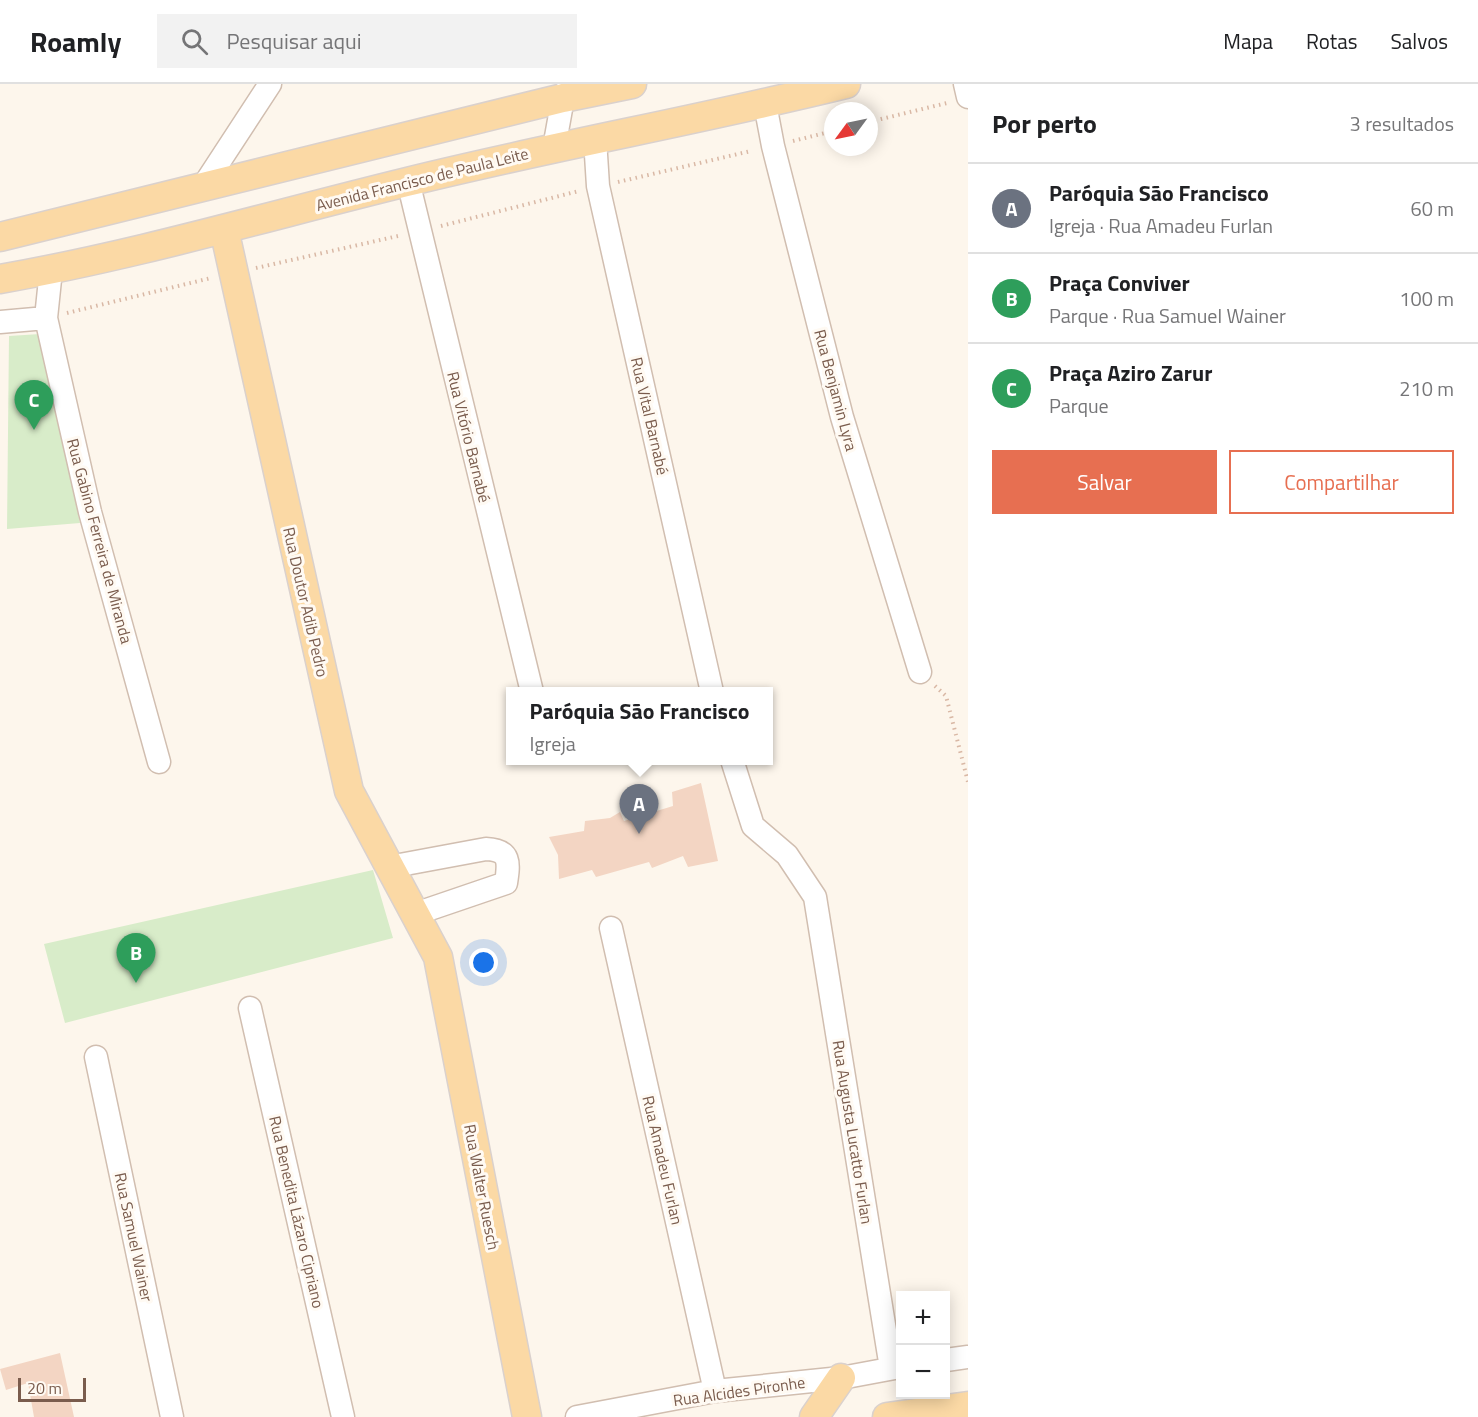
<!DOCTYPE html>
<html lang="pt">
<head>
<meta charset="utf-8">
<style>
  :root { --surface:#fff; --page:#f2f2f2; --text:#202124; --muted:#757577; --line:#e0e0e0; --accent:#e76f51 }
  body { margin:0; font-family:"Titillium Web",sans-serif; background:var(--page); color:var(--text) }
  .controls { position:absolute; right:18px; bottom:18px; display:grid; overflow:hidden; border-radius:0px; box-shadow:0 3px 15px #0003 }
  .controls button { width:54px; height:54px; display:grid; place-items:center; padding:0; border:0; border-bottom:2px solid var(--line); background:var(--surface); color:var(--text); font:30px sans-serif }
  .compass { position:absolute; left:824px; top:18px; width:54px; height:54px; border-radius:50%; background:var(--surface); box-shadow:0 3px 15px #0003; rotate:237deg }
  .scale { position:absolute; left:18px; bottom:15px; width:68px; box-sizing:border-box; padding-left:6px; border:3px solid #7a5c4d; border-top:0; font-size:16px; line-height:21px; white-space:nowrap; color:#7a5c4d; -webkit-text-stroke:4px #fffaf3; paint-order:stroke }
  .you { position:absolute; left:484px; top:879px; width:21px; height:21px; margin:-15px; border:4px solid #fff; border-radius:50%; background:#1a73e8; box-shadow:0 0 0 9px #1a73e833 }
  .badge { display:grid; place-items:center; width:39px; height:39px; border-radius:50%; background:var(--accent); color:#fff; font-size:20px; font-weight:700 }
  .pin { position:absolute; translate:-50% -50px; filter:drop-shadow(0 2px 3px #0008) }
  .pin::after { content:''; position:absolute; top:32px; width:21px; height:18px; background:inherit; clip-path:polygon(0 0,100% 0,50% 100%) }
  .popup { position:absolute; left:506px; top:603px; width:267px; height:78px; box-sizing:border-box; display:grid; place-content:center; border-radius:0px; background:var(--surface); filter:drop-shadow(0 2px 4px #0005); font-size:20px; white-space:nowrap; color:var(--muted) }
  .popup b { font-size:22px; color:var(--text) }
  .popup::after { content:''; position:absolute; left:50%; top:100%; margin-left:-12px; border:12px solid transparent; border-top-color:var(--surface) }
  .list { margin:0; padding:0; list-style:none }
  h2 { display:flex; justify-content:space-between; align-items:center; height:78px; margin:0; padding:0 24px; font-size:26px }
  h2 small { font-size:20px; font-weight:400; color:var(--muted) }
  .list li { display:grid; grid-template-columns:39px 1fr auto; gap:18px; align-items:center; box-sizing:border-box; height:90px; padding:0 24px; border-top:2px solid var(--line) }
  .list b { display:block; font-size:22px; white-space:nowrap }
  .list p { margin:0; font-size:20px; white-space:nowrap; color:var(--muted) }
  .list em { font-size:20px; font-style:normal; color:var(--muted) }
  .actions { display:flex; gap:12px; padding:18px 24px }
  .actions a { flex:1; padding:14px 0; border:2px solid var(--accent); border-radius:0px; text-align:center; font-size:21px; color:var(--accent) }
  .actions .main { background:var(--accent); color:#fff }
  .icon { flex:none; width:33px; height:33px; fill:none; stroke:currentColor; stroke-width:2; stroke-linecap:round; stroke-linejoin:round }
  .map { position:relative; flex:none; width:968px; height:1333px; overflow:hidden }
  header { display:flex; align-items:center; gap:36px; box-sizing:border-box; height:84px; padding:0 30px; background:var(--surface); border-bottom:2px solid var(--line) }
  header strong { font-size:28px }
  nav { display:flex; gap:33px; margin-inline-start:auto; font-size:21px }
  .search { width:420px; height:54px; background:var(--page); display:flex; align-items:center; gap:15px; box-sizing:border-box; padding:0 21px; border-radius:0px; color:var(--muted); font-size:22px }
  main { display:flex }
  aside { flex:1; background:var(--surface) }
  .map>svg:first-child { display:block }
  .green { fill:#d8ecc9 }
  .building { fill:#f3d5c3 }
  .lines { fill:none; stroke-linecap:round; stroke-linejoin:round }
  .minor-casing { stroke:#d1beb0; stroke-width:25 }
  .major-casing { stroke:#dad1cd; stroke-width:31 }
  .path { stroke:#d9b8a5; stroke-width:4; stroke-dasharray:1.5 4.5; stroke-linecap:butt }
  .minor { stroke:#fff; stroke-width:22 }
  .major { stroke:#fbd9a5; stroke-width:28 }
  .labels { text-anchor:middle; stroke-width:6; stroke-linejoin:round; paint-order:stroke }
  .street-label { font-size:16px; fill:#7a5c4d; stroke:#fffaf3 }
</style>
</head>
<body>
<header>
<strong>Roamly</strong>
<div class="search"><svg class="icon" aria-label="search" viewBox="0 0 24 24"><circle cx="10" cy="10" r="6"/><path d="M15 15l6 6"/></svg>Pesquisar aqui</div>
<nav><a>Mapa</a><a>Rotas</a><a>Salvos</a></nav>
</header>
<main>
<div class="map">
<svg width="968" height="1333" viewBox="0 0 968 1333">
  <rect width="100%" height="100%" fill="#fdf6ec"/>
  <path class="green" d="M 40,250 L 80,439 L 7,445 L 9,252 Z
    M 373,786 L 393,854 L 65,939 L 44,860 Z"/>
  <path class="building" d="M 701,699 L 718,777 L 688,783 L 683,772 L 652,784 L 649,778 L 596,793 L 592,786 L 559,795 L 558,771 L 549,753 L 584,747 L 585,737 L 610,734 L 620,728 L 624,737 L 673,722 L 672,708 Z
    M 60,1269 L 74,1333 L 34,1333 L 28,1299 L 6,1306 L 0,1285 Z"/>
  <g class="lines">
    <g class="minor-casing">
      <path id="minor" d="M 965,0 L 968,13
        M 765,20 L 773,62 L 842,333 L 920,588
        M 595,55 L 598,102 L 712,608
        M 554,64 L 563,14 L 569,2
        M 408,97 L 532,608
        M 202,104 L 270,0
        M 51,186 L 46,234 L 90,428 L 159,678
        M 0,238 L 46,234
        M 732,676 L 753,742 L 787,771 L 815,813 L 891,1284
        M 389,783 L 486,765 C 511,766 509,779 506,799 L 415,830
        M 611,844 L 715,1307
        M 250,924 L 343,1333
        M 96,973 L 172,1333
        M 946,1276 L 968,1273
        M 577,1333 L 715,1307 L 841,1294 L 900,1283"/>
    </g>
    <g class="major-casing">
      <path id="major" d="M 224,145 L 349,707 L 438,873 L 527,1333
        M 0,153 L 563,14 L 632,0
        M 0,195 C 137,171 272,131 407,98 C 552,62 700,36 846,0
        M 814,1333 L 841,1294
        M 887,1333 L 968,1322"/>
    </g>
    <path class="path" d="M 869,38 L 947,19
      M 793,57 L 833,47
      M 618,98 L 751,67
      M 441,142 L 579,107
      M 256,184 L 398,152
      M 67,229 L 211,194
      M 935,602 L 946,612 L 968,698"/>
    <use href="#minor" class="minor"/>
    <use href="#major" class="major"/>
  </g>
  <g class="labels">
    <g class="street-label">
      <text transform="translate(422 95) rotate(-14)" y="6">Avenida Francisco de Paula Leite</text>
      <text transform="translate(836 306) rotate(75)" y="6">Rua Benjamin Lyra</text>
      <text transform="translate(650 332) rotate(77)" y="6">Rua Vital Barnabé</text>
      <text transform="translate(469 353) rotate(76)" y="6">Rua Vitório Barnabé</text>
      <text transform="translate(100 457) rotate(75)" y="6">Rua Gabino Ferreira de Miranda</text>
      <text transform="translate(306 518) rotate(77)" y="6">Rua Doutor Adib Pedro</text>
      <text transform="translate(853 1048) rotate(81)" y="6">Rua Augusta Lucatto Furlan</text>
      <text transform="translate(663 1076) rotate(77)" y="6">Rua Amadeu Furlan</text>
      <text transform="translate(482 1103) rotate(79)" y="6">Rua Walter Ruesch</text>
      <text transform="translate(297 1128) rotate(77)" y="6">Rua Benedita Lázaro Cipriano</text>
      <text transform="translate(134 1153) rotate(78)" y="6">Rua Samuel Wainer</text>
      <text transform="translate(739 1307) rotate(-8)" y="6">Rua Alcides Pironhe</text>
    </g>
  </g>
</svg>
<div class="controls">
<button>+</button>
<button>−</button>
</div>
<svg class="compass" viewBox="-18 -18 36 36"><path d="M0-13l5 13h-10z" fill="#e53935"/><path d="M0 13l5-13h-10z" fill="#757577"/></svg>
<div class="scale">20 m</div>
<div class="you"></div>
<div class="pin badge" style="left:639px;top:750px;background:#6b7280">A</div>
<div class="popup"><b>Paróquia São Francisco</b>Igreja</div>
<div class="pin badge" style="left:136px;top:899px;background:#2e9e5b">B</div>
<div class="pin badge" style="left:34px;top:346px;background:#2e9e5b">C</div>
</div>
<aside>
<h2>Por perto<small>3 resultados</small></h2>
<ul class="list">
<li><span class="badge" style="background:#6b7280">A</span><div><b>Paróquia São Francisco</b><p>Igreja · Rua Amadeu Furlan</p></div><em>60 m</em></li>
<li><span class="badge" style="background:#2e9e5b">B</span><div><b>Praça Conviver</b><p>Parque · Rua Samuel Wainer</p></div><em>100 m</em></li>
<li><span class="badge" style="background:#2e9e5b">C</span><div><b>Praça Aziro Zarur</b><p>Parque</p></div><em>210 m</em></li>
</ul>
<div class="actions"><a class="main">Salvar</a><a>Compartilhar</a></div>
</aside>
</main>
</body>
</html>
